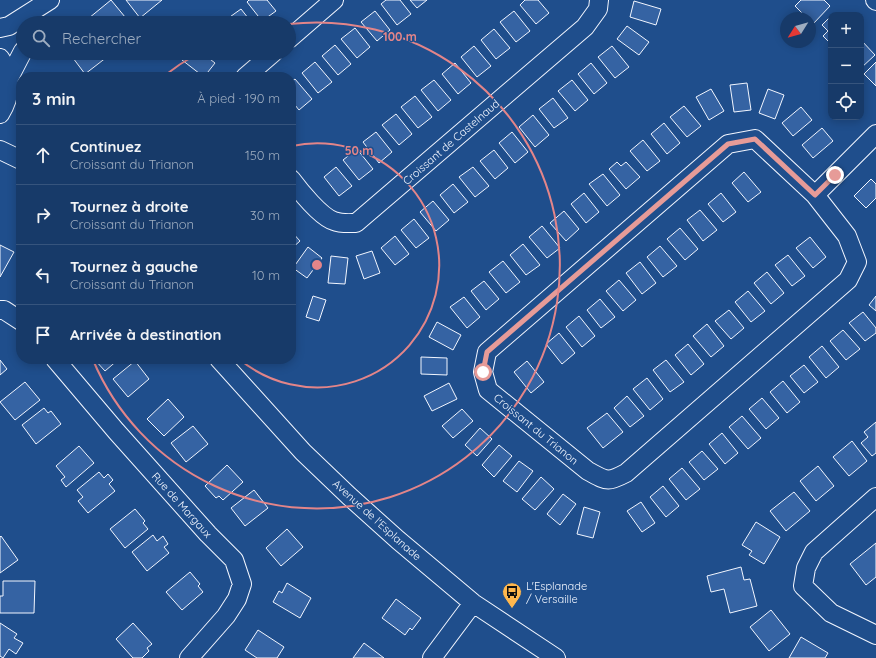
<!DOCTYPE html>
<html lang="fr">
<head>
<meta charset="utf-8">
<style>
  :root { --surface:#173a69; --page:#20416f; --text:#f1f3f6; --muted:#9eadc0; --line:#36547d }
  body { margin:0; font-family:Quicksand,sans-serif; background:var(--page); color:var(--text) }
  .controls { position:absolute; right:12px; top:12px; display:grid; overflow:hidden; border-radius:8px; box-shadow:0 2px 10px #0003 }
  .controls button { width:36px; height:36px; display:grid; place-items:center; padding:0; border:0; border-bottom:1px solid var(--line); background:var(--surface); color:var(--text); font:20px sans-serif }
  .compass { position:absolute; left:780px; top:12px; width:36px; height:36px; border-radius:50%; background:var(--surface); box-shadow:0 2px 10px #0003; rotate:233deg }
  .stop { position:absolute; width:12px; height:12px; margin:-9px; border:3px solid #e69b98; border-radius:50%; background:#fff }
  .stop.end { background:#e69b98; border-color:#fff; box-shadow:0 1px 4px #0008 }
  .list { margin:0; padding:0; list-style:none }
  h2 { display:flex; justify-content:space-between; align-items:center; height:52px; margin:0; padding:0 16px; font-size:17px }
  h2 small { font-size:13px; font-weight:400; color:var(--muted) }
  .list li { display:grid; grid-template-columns:26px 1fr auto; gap:12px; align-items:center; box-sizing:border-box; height:60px; padding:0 16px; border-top:1px solid var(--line) }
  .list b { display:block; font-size:15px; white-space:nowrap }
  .list p { margin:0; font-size:13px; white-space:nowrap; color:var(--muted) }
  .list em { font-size:13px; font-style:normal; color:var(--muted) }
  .icon { flex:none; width:22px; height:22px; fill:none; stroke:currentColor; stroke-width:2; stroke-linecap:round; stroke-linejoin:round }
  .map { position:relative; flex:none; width:876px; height:658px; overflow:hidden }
  .search { position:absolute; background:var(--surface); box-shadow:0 2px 10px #0003; left:16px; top:16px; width:280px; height:44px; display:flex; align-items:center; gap:10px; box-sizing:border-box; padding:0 14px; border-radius:22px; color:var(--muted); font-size:15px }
  .panel { position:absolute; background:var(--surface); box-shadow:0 2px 10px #0003; left:16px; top:72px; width:280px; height:292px; border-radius:16px }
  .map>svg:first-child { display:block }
  .building { fill:#3563a3; stroke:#f2f6ff }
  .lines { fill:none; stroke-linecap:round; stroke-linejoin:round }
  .minor-casing { stroke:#f2f6ff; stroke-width:20 }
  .minor { stroke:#1f4e8c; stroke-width:18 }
  .route { stroke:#e69b98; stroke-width:5 }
  .ring { fill:none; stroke:#e38589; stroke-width:2 }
  .labels { text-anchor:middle; stroke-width:3; stroke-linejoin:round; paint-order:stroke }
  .street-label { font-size:11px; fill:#f2f6ff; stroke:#1f4e8c }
  .poi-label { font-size:11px; fill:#f2f6ff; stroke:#1f4e8c; text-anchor:start }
  .centre { fill:#e38589; stroke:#1f4e8c; stroke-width:2 }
  .ring-label { font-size:12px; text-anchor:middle; font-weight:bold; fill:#e38589; stroke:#1f4e8c; stroke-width:3; stroke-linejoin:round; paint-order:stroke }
</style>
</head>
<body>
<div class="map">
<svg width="876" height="658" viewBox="0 0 876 658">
  <rect width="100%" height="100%" fill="#1f4e8c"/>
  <path class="building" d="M 111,0 L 130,23 L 93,23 L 89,18 Z
    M 126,0 L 162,0 L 140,18 Z
    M 249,0 L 267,0 L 276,11 L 262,21 L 247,2 Z
    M 386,0 L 400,0 L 411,14 L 397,25 L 381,4 Z
    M 410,0 L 427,0 L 417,8 Z
    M 525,0 L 538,0 L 549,13 L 536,24 L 520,5 Z
    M 801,0 L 824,0 L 830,6 L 813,24 L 810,21 L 810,18 L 807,18 L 795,6 Z
    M 634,1 L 661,9 L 656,25 L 630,17 Z
    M 241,9 L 252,23 L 230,23 L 227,19 Z
    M 375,11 L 390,30 L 377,41 L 361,22 Z
    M 514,11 L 530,31 L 516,42 L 500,22 Z
    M 831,16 L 831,44 L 823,36 L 828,31 L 822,25 Z
    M 627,26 L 649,42 L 639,55 L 617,39 Z
    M 355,28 L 370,47 L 357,58 L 341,39 Z
    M 494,29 L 510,48 L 496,59 L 481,40 Z
    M 861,40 L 875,55 L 861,68 Z
    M 335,45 L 351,64 L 338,75 L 322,56 Z
    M 474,46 L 491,66 L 477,77 L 461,57 Z
    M 612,46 L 629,67 L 615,78 L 598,57 Z
    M 71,53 L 104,53 L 107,57 L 85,74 L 70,54 Z
    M 187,53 L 202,53 L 215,63 L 204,77 L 182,60 Z
    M 315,62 L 332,82 L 318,93 L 302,73 Z
    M 876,62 L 876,86 L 864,74 Z
    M 455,63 L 471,83 L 458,94 L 442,74 Z
    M 591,63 L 607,83 L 594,94 L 578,74 Z
    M 295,79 L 312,99 L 299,110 L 291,100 L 291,82 Z
    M 434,80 L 451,100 L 438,111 L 421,90 Z
    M 572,80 L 588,100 L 575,111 L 558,91 Z
    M 747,83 L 751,110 L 734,112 L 730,85 Z
    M 711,89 L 724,111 L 709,120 L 696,97 Z
    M 768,89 L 784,95 L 775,119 L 759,113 Z
    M 415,96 L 432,117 L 418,128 L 401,107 Z
    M 553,98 L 568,118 L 554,128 L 539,109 Z
    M 684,106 L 701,126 L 687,137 L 670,117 Z
    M 801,107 L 812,120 L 793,136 L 782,123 Z
    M 396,114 L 412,134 L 399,145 L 382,125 Z
    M 533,115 L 549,135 L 535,147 L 519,127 Z
    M 664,123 L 680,143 L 667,154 L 651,134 Z
    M 822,128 L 833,141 L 813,158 L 802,145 Z
    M 376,132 L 392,152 L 379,163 L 363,142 Z
    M 512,132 L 528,152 L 515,163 L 499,143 Z
    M 643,140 L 660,161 L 647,171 L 630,151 Z
    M 357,149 L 373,169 L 359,180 L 343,160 Z
    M 494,150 L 508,168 L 495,179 L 480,161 Z
    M 617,162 L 621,166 L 626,162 L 640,177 L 626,189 L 609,169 Z
    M 336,167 L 352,186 L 339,196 L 324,177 Z
    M 473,167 L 489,186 L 475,197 L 459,177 Z
    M 744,172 L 761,192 L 748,202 L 732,183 Z
    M 603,174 L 620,195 L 607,206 L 589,184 Z
    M 871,179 L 876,184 L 876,198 L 866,208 L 854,196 Z
    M 453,184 L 468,202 L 454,213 L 440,195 Z
    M 584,193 L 599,212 L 586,223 L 571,204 Z
    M 721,193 L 736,212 L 723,222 L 708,204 Z
    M 433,201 L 449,220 L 436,231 L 420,212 Z
    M 700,210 L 717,230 L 703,241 L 687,220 Z
    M 564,211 L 579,229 L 566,241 L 550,223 Z
    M 414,219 L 429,238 L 416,248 L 401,230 Z
    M 542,226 L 560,248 L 547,258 L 529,237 Z
    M 680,228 L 698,249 L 685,260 L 667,239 Z
    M 291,231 L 300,241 L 291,249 Z
    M 395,236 L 409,254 L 395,265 L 381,248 Z
    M 810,237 L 826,257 L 813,268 L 796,248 Z
    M 523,244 L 540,265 L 526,275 L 510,255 Z
    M 0,245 L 14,252 L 0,277 Z
    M 660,246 L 677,266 L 663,277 L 647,257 Z
    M 308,247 L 322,258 L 307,278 L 293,268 Z
    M 372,251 L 380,273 L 364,279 L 356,256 Z
    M 788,255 L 805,276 L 792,286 L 775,265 Z
    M 331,256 L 348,258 L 345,284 L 328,283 Z
    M 503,261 L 520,282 L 506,293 L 489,272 Z
    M 640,262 L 656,283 L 642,294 L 626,273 Z
    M 767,272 L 784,293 L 771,304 L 754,283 Z
    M 619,280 L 636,300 L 623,311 L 606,291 Z
    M 484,281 L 499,299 L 486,310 L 471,291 Z
    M 748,291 L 765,311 L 751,322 L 735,302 Z
    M 313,296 L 326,300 L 319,321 L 306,317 Z
    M 876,296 L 876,311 L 869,305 Z
    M 464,297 L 480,317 L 467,328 L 450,307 Z
    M 600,299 L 615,317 L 601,328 L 587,310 Z
    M 729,310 L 744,328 L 731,339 L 715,321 Z
    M 863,312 L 876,328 L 876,333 L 865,341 L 849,323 Z
    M 579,316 L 595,336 L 582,347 L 566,327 Z
    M 437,322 L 461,335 L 453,350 L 429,337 Z
    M 707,324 L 724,346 L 711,357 L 693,336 Z
    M 843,330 L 860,349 L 846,360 L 830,341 Z
    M 559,333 L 575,353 L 562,364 L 546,344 Z
    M 688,344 L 704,364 L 691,375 L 675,355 Z
    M 822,346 L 839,367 L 826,378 L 809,357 Z
    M 421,357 L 447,358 L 447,375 L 421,374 Z
    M 94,359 L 119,359 L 105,371 Z
    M 0,360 L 7,369 L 0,375 Z
    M 666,360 L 684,382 L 670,392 L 653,370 Z
    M 135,361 L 149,379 L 128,397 L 113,379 Z
    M 527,361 L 544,382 L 531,393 L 514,372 Z
    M 804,365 L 818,382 L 804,393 L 790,376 Z
    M 647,378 L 663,399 L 650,410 L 633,389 Z
    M 783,381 L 800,402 L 787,413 L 770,392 Z
    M 25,382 L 40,400 L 15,420 L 0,402 Z
    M 449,383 L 457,399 L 432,411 L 424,396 Z
    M 627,396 L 644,416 L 630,427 L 614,408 Z
    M 762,398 L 779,418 L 766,429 L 749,409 Z
    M 168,399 L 184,417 L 164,436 L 147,419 Z
    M 44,408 L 48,413 L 51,411 L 61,424 L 36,444 L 22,425 Z
    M 462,409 L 473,421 L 453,438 L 442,426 Z
    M 607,413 L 623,432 L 603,448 L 587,428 Z
    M 742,416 L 761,438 L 748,449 L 729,427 Z
    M 876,422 L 876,453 L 872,456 L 861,443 L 868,437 L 864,432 Z
    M 193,426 L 208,444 L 186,462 L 171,443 Z
    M 480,428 L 492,439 L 477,456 L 465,445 Z
    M 722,433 L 738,453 L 725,464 L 709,444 Z
    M 852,441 L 867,461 L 849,476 L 833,457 Z
    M 499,445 L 512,456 L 494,477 L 482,465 Z
    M 79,446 L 94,463 L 66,487 L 61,480 L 65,477 L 56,466 Z
    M 702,451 L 718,469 L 704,480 L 689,462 Z
    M 519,461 L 533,471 L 517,492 L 503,481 Z
    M 227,465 L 243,482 L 223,500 L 219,496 L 216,498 L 205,486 Z
    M 818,466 L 834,486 L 816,501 L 800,481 Z
    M 682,468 L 700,489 L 686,500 L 669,479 Z
    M 99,472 L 104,478 L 108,474 L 113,480 L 109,484 L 115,491 L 88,513 L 78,501 L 83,497 L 77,490 Z
    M 541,477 L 554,489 L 535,510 L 522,499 Z
    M 663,486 L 679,506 L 666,517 L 650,497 Z
    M 254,490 L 268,508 L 245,526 L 231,508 Z
    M 794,492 L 810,511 L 786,531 L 770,511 Z
    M 563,494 L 576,504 L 560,525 L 547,514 Z
    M 641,502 L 655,523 L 642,532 L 627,511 Z
    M 584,507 L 600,512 L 593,538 L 577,534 Z
    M 135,509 L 145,521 L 143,523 L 148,529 L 125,548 L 110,529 Z
    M 756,522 L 780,537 L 764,564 L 749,555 L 752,551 L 742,545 Z
    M 287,529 L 303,547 L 281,566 L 266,548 Z
    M 153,535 L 157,541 L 163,536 L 168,544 L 164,547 L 169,553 L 147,571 L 132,552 Z
    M 1,536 L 18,560 L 0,573 L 0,537 Z
    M 876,543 L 876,577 L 866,585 L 850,564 Z
    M 741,567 L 744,580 L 750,579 L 757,606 L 730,613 L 724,589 L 711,592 L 707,576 Z
    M 190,572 L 200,584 L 198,586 L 203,592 L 182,610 L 166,592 Z
    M 3,581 L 35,581 L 34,613 L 0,613 L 0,596 L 3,596 Z
    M 287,583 L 311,598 L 300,618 L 273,602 L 279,591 L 282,593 Z
    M 396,599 L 421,618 L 412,630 L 410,628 L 405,635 L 382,618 Z
    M 771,610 L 790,634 L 769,651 L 750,627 Z
    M 0,623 L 17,634 L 14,638 L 23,643 L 16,654 L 9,649 L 3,658 L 0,656 Z
    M 133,623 L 152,644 L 147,648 L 149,651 L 142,658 L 133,658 L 116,639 Z
    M 258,630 L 284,647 L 277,658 L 257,658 L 245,650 Z
    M 801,637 L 828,653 L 825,658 L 789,658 Z
    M 364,643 L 384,658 L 353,658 Z"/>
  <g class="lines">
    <g class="minor-casing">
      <path id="minor" d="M 875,0 L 876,1
        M 0,28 L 9,26 L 50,0
        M 289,39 L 334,0
        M 0,58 C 13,75 11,97 0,114
        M 245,77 L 273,53
        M 9,78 L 23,51
        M 755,139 L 815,195 L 847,236 L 857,262 L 848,280 L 626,473 C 607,483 607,481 588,471 L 488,390 L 483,372 L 487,352 L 728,144 Z
        M 0,150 L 21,160
        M 291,179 C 300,191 321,217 334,221 C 341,224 350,223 356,223 L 585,27 L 598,9 L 599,0
        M 815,195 L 876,134
        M 0,310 L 4,310 L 21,321
        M 55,359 L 116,431 L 208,534 L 234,560 L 242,584 L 237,599 L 226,616 L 189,658
        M 219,359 L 303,452 L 349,496 L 398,540 L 473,603 L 556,658
        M 876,497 L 814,552 L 806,568 L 803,586 L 831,613 L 876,635
        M 432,658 L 473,603"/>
    </g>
    <use href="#minor" class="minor"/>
  </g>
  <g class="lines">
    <path class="route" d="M 483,372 L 487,352 L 728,144 L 755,139 L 815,195 L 835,175"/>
  </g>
  <g class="ring">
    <path d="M292 146A122 122 0 1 1 239 359"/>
    <path d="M164 76A243 243 0 0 1 197 54M289 24A243 243 0 1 1 93 360"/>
  </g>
  <defs>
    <g id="bus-pin" transform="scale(1)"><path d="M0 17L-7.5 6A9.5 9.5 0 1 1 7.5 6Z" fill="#ffb74d" stroke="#1f4e8c"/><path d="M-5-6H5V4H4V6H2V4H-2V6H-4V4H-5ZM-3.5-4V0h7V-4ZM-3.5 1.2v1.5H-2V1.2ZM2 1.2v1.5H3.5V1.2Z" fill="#111"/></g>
  </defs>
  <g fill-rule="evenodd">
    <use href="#bus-pin" x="512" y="592"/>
  </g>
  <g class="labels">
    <g class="street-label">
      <text transform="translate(451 142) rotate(-41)" y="4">Croissant de Castelnaud</text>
      <text transform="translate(536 429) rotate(39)" y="4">Croissant du Trianon</text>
      <text transform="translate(182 505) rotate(48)" y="4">Rue de Margaux</text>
      <text transform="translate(377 520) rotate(42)" y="4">Avenue de l'Esplanade</text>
    </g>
    <g class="poi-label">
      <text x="526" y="590">L'Esplanade<tspan x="526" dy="13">/ Versaille</tspan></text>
    </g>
  </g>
  <circle cx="317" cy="265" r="6" class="centre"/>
  <g class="ring-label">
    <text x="400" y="41">100 m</text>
    <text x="359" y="155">50 m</text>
  </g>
</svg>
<div class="controls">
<button>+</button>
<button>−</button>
<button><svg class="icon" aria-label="locate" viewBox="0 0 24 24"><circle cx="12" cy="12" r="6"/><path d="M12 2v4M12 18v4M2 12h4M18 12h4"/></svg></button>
</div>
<svg class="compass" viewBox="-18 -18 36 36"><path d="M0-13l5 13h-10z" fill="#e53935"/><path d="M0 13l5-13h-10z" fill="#9eadc0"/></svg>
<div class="stop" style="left:483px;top:372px"></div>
<div class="stop end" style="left:835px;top:175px"></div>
<div class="search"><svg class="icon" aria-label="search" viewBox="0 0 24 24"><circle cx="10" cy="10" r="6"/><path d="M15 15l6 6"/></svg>Rechercher</div>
<section class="panel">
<h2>3 min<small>À pied · 190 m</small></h2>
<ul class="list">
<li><svg class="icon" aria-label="ahead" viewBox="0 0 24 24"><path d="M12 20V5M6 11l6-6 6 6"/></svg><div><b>Continuez</b><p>Croissant du Trianon</p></div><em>150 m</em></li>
<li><svg class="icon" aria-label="right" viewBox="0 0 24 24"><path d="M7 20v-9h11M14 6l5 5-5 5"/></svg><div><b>Tournez à droite</b><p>Croissant du Trianon</p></div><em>30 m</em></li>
<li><svg class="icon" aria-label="left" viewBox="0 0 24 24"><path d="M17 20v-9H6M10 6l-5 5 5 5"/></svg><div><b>Tournez à gauche</b><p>Croissant du Trianon</p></div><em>10 m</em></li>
<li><svg class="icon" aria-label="arrive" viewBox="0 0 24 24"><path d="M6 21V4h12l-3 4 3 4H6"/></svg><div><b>Arrivée à destination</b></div></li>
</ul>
</section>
</div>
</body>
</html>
